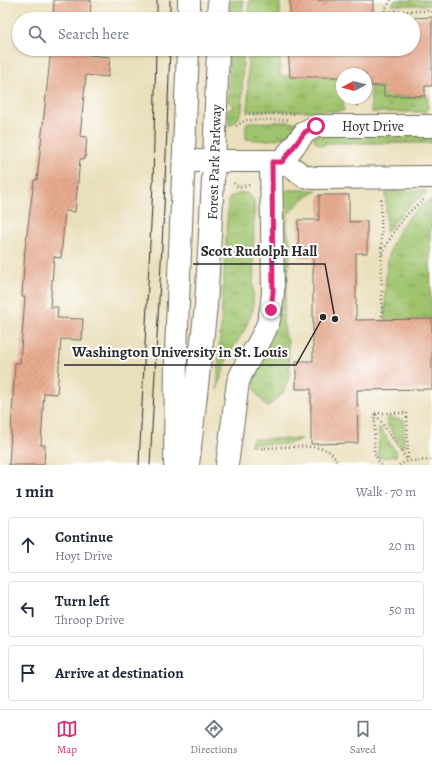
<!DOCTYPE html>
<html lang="en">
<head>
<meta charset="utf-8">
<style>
  :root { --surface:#fff; --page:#f6f6f7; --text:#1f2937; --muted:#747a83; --line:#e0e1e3; --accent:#db2777 }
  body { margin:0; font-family:Alegreya,serif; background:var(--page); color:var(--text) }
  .compass { position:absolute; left:336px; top:68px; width:36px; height:36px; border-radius:50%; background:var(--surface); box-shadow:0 1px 3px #0004; rotate:263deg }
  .stop { position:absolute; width:12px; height:12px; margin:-9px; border:3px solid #db2777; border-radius:50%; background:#fff }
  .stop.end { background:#db2777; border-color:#fff; box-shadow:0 1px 4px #0008 }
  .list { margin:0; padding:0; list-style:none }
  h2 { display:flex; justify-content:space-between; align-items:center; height:52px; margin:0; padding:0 16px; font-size:17px }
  h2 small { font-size:13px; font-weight:400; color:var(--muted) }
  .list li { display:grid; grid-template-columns:26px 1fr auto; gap:12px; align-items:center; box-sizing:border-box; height:56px; margin:0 8px 8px; padding:0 8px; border:1px solid var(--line); border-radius:4px }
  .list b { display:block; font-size:15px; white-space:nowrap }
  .list p { margin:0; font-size:13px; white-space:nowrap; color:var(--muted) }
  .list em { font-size:13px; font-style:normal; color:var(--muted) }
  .icon { flex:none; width:22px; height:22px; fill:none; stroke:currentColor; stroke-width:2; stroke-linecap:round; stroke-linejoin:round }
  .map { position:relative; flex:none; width:432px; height:465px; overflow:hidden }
  .search { position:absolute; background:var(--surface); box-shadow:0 1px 3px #0004; left:12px; right:12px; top:12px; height:44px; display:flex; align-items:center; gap:10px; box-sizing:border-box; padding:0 14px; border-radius:22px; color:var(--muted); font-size:15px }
  .sheet { height:244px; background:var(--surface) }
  nav { display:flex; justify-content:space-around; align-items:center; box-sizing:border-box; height:56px; border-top:1px solid var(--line); background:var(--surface); font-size:11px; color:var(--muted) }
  nav a { display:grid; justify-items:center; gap:2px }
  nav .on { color:var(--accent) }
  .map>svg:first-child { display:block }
  .grass { fill:url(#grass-tufts); stroke:#66784c }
  .park { fill:url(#park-dots); stroke:#66784c }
  .building { fill:url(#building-hatch) }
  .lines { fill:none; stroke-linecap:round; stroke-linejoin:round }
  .minor-casing { stroke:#6e6a5d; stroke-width:24 }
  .major-casing { stroke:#6e6a5d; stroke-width:24 }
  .path { stroke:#6e6a5d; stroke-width:2.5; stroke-dasharray:1 3; stroke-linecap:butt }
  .minor { stroke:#fff; stroke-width:22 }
  .major { stroke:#fff; stroke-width:22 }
  .tram { stroke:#2b2b2b; stroke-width:1 }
  .route { stroke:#db2777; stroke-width:5 }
  .labels { text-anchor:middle; stroke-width:4; stroke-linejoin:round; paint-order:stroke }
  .street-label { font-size:14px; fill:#2b2b2b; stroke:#fff }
  .leader { fill:none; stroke:#2b2b2b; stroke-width:1.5 }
  .callout-dot { fill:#2b2b2b; stroke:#fff; stroke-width:1.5 }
  .callout-label { font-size:15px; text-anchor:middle; font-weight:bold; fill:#2b2b2b; stroke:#fff; stroke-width:4; stroke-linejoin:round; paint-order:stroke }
</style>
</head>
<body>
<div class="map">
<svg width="432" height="465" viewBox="0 0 432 465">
  <defs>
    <pattern id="grass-tufts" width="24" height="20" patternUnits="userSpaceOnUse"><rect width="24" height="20" fill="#a0c46e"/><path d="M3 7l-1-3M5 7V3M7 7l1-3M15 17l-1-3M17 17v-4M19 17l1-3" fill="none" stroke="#839f5b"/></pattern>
    <pattern id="park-dots" width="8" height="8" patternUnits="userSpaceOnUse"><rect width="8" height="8" fill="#a0c46e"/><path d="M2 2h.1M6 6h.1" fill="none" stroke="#839f5b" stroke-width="1.8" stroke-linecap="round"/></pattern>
    <pattern id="building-hatch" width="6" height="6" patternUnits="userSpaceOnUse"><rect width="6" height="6" fill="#e7ab8f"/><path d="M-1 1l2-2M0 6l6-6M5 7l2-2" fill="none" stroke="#c6937c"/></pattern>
  </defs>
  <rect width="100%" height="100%" fill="#fff"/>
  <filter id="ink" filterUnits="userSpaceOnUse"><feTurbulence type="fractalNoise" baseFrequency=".025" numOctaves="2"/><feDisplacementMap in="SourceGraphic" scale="8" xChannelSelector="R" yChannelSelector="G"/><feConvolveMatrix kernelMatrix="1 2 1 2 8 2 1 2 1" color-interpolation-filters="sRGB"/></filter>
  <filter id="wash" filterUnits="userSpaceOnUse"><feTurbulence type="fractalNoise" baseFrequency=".012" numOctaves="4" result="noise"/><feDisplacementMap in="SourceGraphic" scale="16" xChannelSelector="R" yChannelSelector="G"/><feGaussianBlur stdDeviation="0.9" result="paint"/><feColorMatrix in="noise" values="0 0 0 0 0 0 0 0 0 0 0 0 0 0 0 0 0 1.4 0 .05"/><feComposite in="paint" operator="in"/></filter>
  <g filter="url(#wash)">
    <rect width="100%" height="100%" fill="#eadfbb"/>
    <path class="grass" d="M 231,0 L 243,0 L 243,19 L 230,19 Z
      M 249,0 L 280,0 L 280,19 L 248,19 Z
      M 395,0 L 432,0 L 432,5 L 392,5 Z
      M 229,49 L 243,49 L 242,110 L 238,119 L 230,126 L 227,110 L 234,107 L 233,104 L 228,102 Z
      M 248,49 L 280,49 L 280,76 L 342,77 L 344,111 L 248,111 Z
      M 371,86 L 384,86 L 390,97 L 428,96 L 427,112 L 371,112 Z
      M 248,122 L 299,122 C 289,143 265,141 246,139 L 246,124 Z
      M 288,190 L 318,190 L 302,200 L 287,215 L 287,230 L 291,245 L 283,323 L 288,343 L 290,375 L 283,393 L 267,407 L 256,392 L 252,369 L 280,196 Z
      M 391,191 L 425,191 L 426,193 L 402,212 L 386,233 L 386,193 Z
      M 241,193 L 246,193 L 254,200 L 253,310 L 244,331 L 229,354 L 217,390 L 228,205 L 230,197 Z
      M 432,199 L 432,230 L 430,230 L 431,319 L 385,320 C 385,269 383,228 432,199 Z
      M 388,418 L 404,420 L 404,447 L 401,447 L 386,422 Z
      M 379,427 L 396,452 L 396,456 L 380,458 L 378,456 Z
      M 253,439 L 301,439 L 289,444 L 253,444 L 251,443 Z"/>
    <path class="park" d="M 432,131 L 432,143 L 325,143 L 325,145 L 320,145 L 314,140 L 314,135 Z"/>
    <g id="blocks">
      <path class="building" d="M 54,0 L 91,0 L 90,19 L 53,19 Z
        M 290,0 L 373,0 L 373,19 L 290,19 Z
        M 432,17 L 432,86 L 425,86 L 425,96 L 384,96 L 384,86 L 366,86 L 366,74 L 342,74 L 342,77 L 290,77 L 288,49 L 413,49 L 413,18 Z
        M 51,49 L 89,49 L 89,55 L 110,57 L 108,77 L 86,75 L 80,136 L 87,137 L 85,159 L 80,159 L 75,212 L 65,211 L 61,258 L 54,257 L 50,307 L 58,307 L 57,318 L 83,319 L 82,340 L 61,339 L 57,394 L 44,393 L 41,445 L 45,445 L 44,465 L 9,465 L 15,363 L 20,363 L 25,297 L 22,297 L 25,249 L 34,180 L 37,180 Z
        M 319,195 L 349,195 L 349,222 L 367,221 L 367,253 L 356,253 L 356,320 L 432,319 L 432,389 L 357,390 L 358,443 L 311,444 L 311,389 L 296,389 L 296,361 L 313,361 L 313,257 L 299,257 L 298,220 L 319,220 Z"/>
    </g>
  </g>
  <g filter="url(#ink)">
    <use href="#blocks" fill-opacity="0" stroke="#6e6a5d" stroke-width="1"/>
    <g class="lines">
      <g class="minor-casing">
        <path id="minor" d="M 432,126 L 316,126 L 305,132 L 282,161 L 304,176 L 314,178 L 432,177
          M 185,161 L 282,161
          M 227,465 L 238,382 C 245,361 261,344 268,323 C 271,313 272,303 273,292 L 271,161"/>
      </g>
      <g class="major-casing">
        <path id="major" d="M 189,19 L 189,0
          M 218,19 L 219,0
          M 175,465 L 176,353 L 188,49
          M 188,465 L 206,306 L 214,162 L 218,49"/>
      </g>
      <path class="path" d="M 391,0 L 384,11 L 432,11
        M 357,106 L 357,98
        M 245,114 L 294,114
        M 236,126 L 246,120 L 289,120
        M 234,183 L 238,187 L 250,185
        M 381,199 L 382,321
        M 382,254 C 393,232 404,213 425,199
        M 375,413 L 407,413 L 408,461
        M 253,449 C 271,448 308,444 324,449 C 332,451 335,458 338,465
        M 381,465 L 374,453 L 375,413 L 408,461
        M 399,465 L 408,461 L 432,460"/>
      <use href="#minor" class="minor"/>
      <use href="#major" class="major"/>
      <path class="tram" d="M 157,19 L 157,0
        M 170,19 L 170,0
        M 139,465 L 153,184 L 156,49
        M 150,465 L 164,208 L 170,49"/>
    </g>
  </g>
  <g class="lines" filter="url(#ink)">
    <path class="route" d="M 271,310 L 273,292 L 272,162 L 282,162 L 305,132 L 316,126"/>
  </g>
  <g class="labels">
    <g class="street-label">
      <text x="373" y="131">Hoyt Drive</text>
      <text transform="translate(214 162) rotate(-88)" y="5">Forest Park Parkway</text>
    </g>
  </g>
  <path class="leader" d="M335 319L325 264H193M323 317L296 365H64"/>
  <g class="callout-dot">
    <circle cx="335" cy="319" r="4"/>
    <circle cx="323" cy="317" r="4"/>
  </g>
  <g class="callout-label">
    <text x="259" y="256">Scott Rudolph Hall</text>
    <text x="180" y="357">Washington University in St. Louis</text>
  </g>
</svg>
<svg class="compass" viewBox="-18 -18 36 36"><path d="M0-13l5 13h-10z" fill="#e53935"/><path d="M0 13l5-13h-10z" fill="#747a83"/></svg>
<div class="stop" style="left:316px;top:126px"></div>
<div class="stop end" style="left:271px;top:310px"></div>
<div class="search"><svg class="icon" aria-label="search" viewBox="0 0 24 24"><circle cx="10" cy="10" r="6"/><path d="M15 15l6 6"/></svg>Search here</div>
</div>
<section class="sheet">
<h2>1 min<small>Walk · 70 m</small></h2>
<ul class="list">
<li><svg class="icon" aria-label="ahead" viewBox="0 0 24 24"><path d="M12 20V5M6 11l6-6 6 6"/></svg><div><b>Continue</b><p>Hoyt Drive</p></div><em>20 m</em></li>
<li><svg class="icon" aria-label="left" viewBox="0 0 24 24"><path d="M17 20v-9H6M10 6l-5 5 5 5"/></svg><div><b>Turn left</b><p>Throop Drive</p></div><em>50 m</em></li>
<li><svg class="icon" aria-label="arrive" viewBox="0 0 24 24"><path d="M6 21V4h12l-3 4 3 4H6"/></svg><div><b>Arrive at destination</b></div></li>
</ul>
</section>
<nav>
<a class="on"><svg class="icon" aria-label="map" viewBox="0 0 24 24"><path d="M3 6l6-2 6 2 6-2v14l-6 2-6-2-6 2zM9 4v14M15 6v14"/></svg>Map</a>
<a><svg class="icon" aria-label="directions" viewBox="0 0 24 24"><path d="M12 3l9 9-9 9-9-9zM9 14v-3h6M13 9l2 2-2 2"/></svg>Directions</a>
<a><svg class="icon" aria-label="saved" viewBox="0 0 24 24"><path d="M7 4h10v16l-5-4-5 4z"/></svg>Saved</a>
</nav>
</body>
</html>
